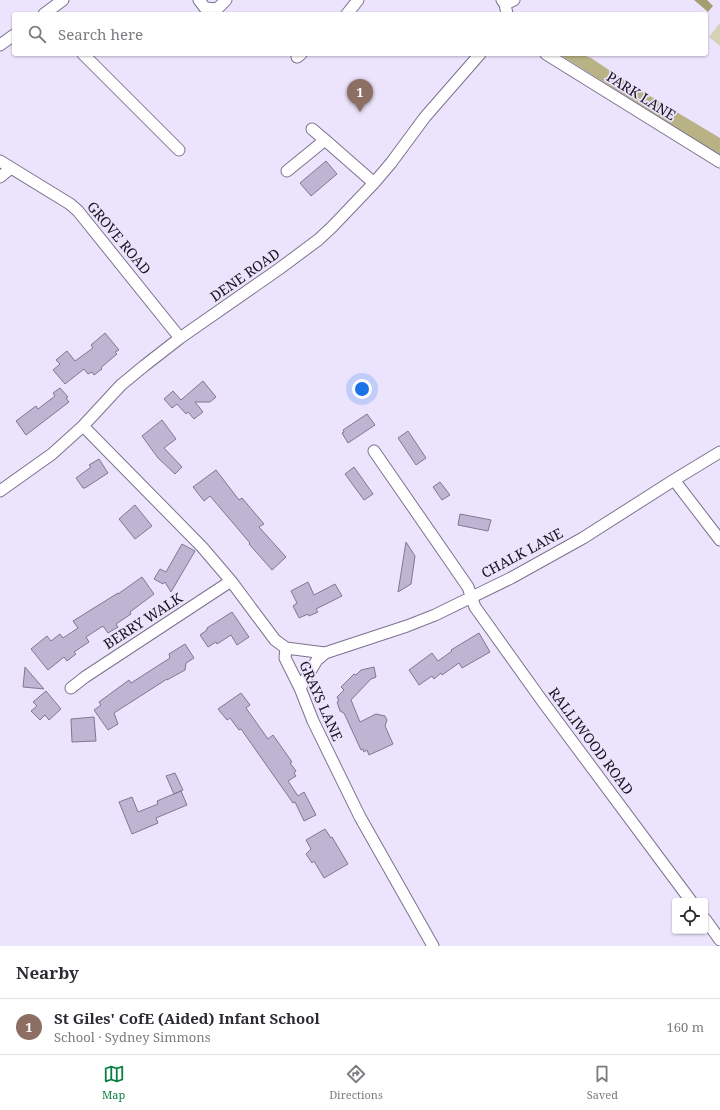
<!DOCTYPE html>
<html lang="en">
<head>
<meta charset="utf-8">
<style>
  :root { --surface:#fff; --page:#f2f2f3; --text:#2b2b33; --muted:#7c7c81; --line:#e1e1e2; --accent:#0b8043 }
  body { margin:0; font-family:"Noto Serif",serif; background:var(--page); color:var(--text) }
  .controls { position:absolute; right:12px; bottom:12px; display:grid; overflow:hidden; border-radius:4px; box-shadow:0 1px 3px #0004 }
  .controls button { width:36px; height:36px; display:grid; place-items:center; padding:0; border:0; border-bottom:1px solid var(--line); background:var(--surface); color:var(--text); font:20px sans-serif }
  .you { position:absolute; left:362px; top:389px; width:14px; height:14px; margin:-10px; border:3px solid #fff; border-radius:50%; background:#1a73e8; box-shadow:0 0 0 6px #1a73e833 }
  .badge { display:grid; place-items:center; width:26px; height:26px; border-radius:50%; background:var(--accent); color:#fff; font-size:13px; font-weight:700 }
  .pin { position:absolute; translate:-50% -33px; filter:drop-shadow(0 1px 2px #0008) }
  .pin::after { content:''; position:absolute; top:21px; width:14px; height:12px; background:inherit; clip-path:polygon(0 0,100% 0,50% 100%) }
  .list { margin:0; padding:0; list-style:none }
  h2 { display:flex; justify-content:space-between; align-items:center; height:52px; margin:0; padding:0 16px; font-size:17px }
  h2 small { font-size:13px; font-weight:400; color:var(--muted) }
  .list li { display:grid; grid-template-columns:26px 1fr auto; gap:12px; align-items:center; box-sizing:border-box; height:56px; padding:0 16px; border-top:1px solid var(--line) }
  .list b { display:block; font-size:15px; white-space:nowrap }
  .list p { margin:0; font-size:13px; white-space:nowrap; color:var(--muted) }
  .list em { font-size:13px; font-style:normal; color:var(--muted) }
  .icon { flex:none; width:22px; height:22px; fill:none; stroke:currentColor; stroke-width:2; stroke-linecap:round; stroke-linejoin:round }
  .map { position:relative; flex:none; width:720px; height:946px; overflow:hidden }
  .search { position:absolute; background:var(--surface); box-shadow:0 1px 3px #0004; left:12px; right:12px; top:12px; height:44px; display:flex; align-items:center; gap:10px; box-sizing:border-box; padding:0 14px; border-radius:4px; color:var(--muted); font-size:15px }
  .sheet { height:108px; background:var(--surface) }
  nav { display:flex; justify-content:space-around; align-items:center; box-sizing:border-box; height:56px; border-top:1px solid var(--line); background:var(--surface); font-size:11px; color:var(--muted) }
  nav a { display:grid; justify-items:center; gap:2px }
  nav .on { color:var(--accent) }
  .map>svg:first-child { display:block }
  .green { fill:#d4d1b5 }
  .forest { fill:#b8b284 }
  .water { fill:#a49e71 }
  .building { fill:#bfb5d3; stroke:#807793 }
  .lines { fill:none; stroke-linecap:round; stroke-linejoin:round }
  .minor-casing { stroke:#7c728e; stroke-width:13 }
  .minor { stroke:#fff; stroke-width:11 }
  .labels { text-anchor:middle; stroke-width:3.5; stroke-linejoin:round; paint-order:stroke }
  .street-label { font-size:14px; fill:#17141e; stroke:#ece4fd }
</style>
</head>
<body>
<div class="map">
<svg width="720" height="946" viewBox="0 0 720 946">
  <rect width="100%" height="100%" fill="#ece4fd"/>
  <path class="green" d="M 720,23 L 720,46 L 709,37 Z"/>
  <path class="forest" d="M 559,54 L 580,54 L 591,58 L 630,84 L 720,138 L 720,155 Z"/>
  <path class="water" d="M 694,0 L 707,0 L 713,6 L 708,12 Z"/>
  <path class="building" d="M 326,161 L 337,174 L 311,196 L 300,183 Z
    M 105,333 L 119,350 L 115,352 L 117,354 L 104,365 L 101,368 L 102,369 L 94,375 L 92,372 L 88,374 L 84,369 L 65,384 L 53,370 L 60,364 L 56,360 L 67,351 L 75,361 L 93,348 L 91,345 Z
    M 203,381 L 216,397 L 210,402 L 195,402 L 203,412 L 194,419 L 188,412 L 186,414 L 177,404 L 172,408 L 164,399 L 173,391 L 181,400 Z
    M 60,388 L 68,397 L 66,398 L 69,402 L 26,435 L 16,421 L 36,406 L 38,409 L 55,396 L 53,393 Z
    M 367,414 L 375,425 L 348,443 L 342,433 L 344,432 L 343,430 Z
    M 162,420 L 176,439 L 164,448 L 182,467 L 175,474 L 158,458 L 142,436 Z
    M 408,431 L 426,458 L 416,465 L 398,438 Z
    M 99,459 L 108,473 L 85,488 L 83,488 L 76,478 L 91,467 L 89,465 Z
    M 354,467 L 373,494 L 364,500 L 345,474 Z
    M 216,470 L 239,500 L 242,498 L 264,524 L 259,527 L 286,557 L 272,570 L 249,544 L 250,543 L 210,496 L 204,501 L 193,487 Z
    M 440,482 L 450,495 L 442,500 L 433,487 Z
    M 135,505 L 152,526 L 135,539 L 119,519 Z
    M 460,514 L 491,520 L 488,531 L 458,525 Z
    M 406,542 L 415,556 L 411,584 L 398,592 Z
    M 182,544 L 195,551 L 171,592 L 165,582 L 163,584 L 154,579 L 160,569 L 166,572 Z
    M 142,577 L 154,594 L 130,612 L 131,614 L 116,624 L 118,627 L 108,633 L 103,626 L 86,637 L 89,642 L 74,652 L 76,654 L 67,661 L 64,657 L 48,670 L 31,649 L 47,636 L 51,641 L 60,634 L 63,638 L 78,628 L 73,621 L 118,593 L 118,594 Z
    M 308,582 L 314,595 L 335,584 L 342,596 L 316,609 L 318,612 L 309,616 L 308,614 L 299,618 L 293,606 L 297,603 L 291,591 Z
    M 232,612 L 249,637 L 237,645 L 231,635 L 217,644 L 216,642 L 208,647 L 200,635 L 207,630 L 207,628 Z
    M 479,633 L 490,652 L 462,668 L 459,663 L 442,675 L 441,673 L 434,679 L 432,676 L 419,685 L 409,670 L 432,653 L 438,661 L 452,651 L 451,650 Z
    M 185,644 L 194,658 L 186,663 L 185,670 L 167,680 L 167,679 L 114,713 L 118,724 L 108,730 L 94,710 L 101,705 L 99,702 L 129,680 L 131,683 L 170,658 L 169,654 Z
    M 25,667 L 44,689 L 23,687 Z
    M 374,667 L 376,677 L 371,679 L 351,700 L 360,722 L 376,714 L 385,716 L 387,720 L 385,726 L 393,744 L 369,755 L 367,750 L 364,752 L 363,749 L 361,750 L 344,713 L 340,711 L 337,702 L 339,701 L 337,697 L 344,690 L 341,687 L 354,674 L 356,675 L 361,670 Z
    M 46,691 L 61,709 L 49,720 L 45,715 L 40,720 L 31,711 L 37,706 L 33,702 Z
    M 241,693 L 250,705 L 246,708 L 268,739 L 273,735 L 292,762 L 290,763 L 296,771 L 294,773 L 296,776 L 288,781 L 298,796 L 304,792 L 316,815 L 304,821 L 295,802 L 293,803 L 241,729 L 239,730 L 230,718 L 227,720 L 218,709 Z
    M 94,717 L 96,741 L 72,742 L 71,719 Z
    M 175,773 L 183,790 L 174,794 L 166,776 Z
    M 181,791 L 187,805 L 156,818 L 158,823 L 132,834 L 119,802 L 132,797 L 138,812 L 158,804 L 157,801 Z
    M 325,829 L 331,838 L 332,837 L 348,864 L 324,878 L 314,861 L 312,863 L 306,854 L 311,849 L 306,840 Z"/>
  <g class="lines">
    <g class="minor-casing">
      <path id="minor" d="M 199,0 L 205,8 L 217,9 L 226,0
        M 502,0 L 505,4 L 507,14
        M 505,4 L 514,0
        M 44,14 L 63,0
        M 347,14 L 358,0
        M 0,45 L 14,35
        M 83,54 L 179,150
        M 546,54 L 720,162
        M 297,57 L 301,54
        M 312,129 L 325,140
        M 0,161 L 70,204 L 78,211 L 180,338
        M 287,171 L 325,140 L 374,183
        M 0,177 L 11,168
        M 83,426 L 202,547 L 231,581 L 275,640 L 286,648
        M 374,451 L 468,587 L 475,607 L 543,702 L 691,901
        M 674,480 L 720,540
        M 0,491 L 52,454 L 83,426 L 121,385 L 144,366 L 180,338 L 279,269 L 318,240 L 332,227 L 374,183 L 391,163 L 425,117 L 480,54
        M 286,648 L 325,653 L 407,626 L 435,615 L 511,578 L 583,538 L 674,480 L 720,452
        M 286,648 L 285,658 L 300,688 L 313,721 L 360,817 L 433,946
        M 71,688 L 85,677 L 231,581
        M 300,688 L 317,660 L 325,653
        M 705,919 L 720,940"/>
    </g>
    <use href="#minor" class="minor"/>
  </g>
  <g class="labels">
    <g class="street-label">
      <text transform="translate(641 96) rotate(32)" y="5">PARK LANE</text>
      <text transform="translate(119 238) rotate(50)" y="5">GROVE ROAD</text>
      <text transform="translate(245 275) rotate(-35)" y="5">DENE ROAD</text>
      <text transform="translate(522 553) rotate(-28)" y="5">CHALK LANE</text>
      <text transform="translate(143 621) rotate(-33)" y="5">BERRY WALK</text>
      <text transform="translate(321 701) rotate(66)" y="5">GRAYS LANE</text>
      <text transform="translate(591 741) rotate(53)" y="5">RALLIWOOD ROAD</text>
    </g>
  </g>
</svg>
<div class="controls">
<button><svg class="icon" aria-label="locate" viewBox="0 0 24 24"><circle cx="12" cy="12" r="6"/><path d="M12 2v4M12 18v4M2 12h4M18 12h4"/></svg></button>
</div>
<div class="you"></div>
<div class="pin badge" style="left:360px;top:112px;background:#8d6e63">1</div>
<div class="search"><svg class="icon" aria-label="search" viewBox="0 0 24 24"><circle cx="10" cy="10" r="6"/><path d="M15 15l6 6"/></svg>Search here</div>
</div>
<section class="sheet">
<h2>Nearby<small></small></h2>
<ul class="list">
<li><span class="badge" style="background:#8d6e63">1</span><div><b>St Giles' CofE (Aided) Infant School</b><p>School · Sydney Simmons</p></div><em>160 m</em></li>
</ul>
</section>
<nav>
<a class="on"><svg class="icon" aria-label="map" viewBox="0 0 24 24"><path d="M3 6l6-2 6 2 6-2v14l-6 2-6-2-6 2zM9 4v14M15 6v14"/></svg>Map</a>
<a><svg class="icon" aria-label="directions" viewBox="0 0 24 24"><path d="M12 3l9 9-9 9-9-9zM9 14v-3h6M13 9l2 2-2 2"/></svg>Directions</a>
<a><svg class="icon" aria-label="saved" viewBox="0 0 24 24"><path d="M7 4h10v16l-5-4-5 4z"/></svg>Saved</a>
</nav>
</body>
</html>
